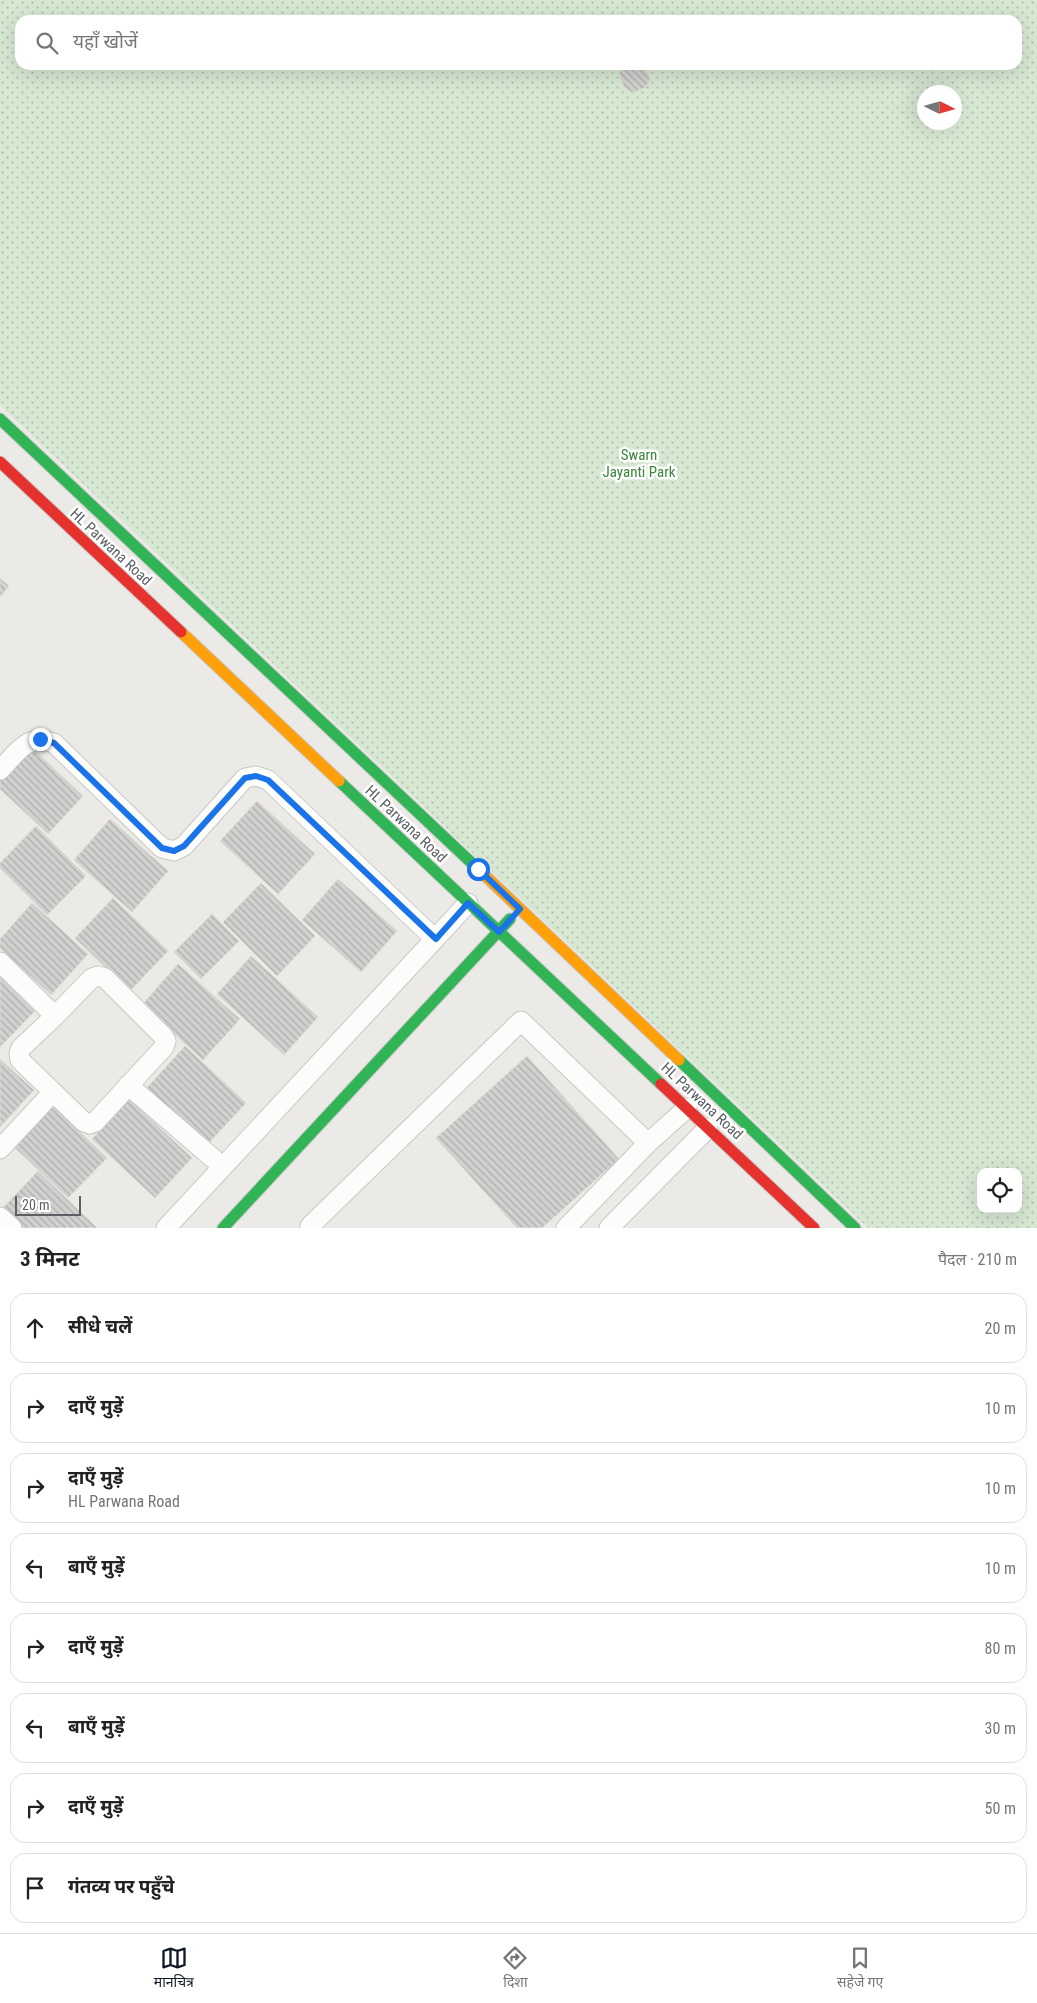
<!DOCTYPE html>
<html lang="hi">
<head>
<meta charset="utf-8">
<style>
  :root { --surface:#fff; --page:#f6f6f6; --text:#222; --muted:#767676; --line:#e0e0e0; --accent:#111827 }
  body { margin:0; font-family:"Roboto Condensed","Noto Sans Devanagari",sans-serif; background:var(--page); color:var(--text) }
  .controls { position:absolute; right:15px; bottom:15px; display:grid; overflow:hidden; border-radius:10px; box-shadow:0 5px 20px #0002 }
  .controls button { width:45px; height:45px; display:grid; place-items:center; padding:0; border:0; border-bottom:1px solid var(--line); background:var(--surface); color:var(--text); font:25px sans-serif }
  .compass { position:absolute; left:917px; top:85px; width:45px; height:45px; border-radius:50%; background:var(--surface); box-shadow:0 5px 20px #0002; rotate:95deg }
  .scale { position:absolute; left:15px; bottom:12px; width:66px; box-sizing:border-box; padding-left:5px; border:2px solid #5c6064; border-top:0; font-size:14px; line-height:18px; white-space:nowrap; color:#5c6064; -webkit-text-stroke:4px #fff; paint-order:stroke }
  .stop { position:absolute; width:15px; height:15px; margin:-11px; border:4px solid #1a73e8; border-radius:50%; background:#fff }
  .stop.end { background:#1a73e8; border-color:#fff; box-shadow:0 1px 5px #0008 }
  .list { margin:0; padding:0; list-style:none }
  h2 { display:flex; justify-content:space-between; align-items:center; height:65px; margin:0; padding:0 20px; font-size:21px }
  h2 small { font-size:16px; font-weight:400; color:var(--muted) }
  .list li { display:grid; grid-template-columns:32px 1fr auto; gap:15px; align-items:center; box-sizing:border-box; height:70px; margin:0 10px 10px; padding:0 10px; border:1px solid var(--line); border-radius:15px }
  .list b { display:block; font-size:19px; white-space:nowrap }
  .list p { margin:0; font-size:16px; white-space:nowrap; color:var(--muted) }
  .list em { font-size:16px; font-style:normal; color:var(--muted) }
  .icon { flex:none; width:28px; height:28px; fill:none; stroke:currentColor; stroke-width:2; stroke-linecap:round; stroke-linejoin:round }
  .map { position:relative; flex:none; width:1037px; height:1228px; overflow:hidden }
  .search { position:absolute; background:var(--surface); box-shadow:0 5px 20px #0002; left:15px; right:15px; top:15px; height:55px; display:flex; align-items:center; gap:12px; box-sizing:border-box; padding:0 18px; border-radius:15px; color:var(--muted); font-size:19px }
  .sheet { height:705px; background:var(--surface) }
  nav { display:flex; justify-content:space-around; align-items:center; box-sizing:border-box; height:70px; border-top:1px solid var(--line); background:var(--surface); font-size:14px; color:var(--muted) }
  nav a { display:grid; justify-items:center; gap:2px }
  nav .on { color:var(--accent) }
  .map>svg:first-child { display:block }
  .park { fill:url(#park-dots); fill-rule:evenodd }
  .building { fill:url(#building-back-hatch); stroke:#dcdad6 }
  .lines { fill:none; stroke-linecap:round; stroke-linejoin:round }
  .street-casing { stroke:#c8c7c7; stroke-width:21 }
  .fast-casing { stroke:#c7c7c7; stroke-width:13 }
  .slow-casing { stroke:#c7c7c7; stroke-width:13 }
  .jam-casing { stroke:#c7c7c7; stroke-width:13 }
  .street { stroke:#fcfcfb; stroke-width:19 }
  .fast { stroke:#30b455; stroke-width:11 }
  .slow { stroke:#ff9f0a; stroke-width:11 }
  .jam { stroke:#e5322d; stroke-width:11 }
  .route { stroke:#1a73e8; stroke-width:6 }
  .labels { text-anchor:middle; stroke-width:5; stroke-linejoin:round; paint-order:stroke }
  .park-label { font-size:15px; fill:#3b863a; stroke:#fff }
  .street-label { font-size:15px; fill:#5c6064; stroke:#fff }
</style>
</head>
<body>
<div class="map">
<svg width="1037" height="1228" viewBox="0 0 1037 1228">
  <defs>
    <pattern id="park-dots" width="8" height="8" patternUnits="userSpaceOnUse" patternTransform="scale(1.25)"><rect width="8" height="8" fill="#d6e7d2"/><path d="M2 2h.1M6 6h.1" fill="none" stroke="#b1bfae" stroke-width="1.8" stroke-linecap="round"/></pattern>
    <pattern id="building-back-hatch" width="6" height="6" patternUnits="userSpaceOnUse" patternTransform="scale(1.25)"><rect width="6" height="6" fill="#d3d1d0"/><path d="M-1 5l2 2M0 0l6 6M5-1l2 2" fill="none" stroke="#aeadac"/></pattern>
  </defs>
  <rect width="100%" height="100%" fill="#eceae6"/>
  <path class="park" d="M 0,0 L 1037,0 L 1037,1228 L 868,1228 L 0,405 ZM 20,20 L 1017,20 L 1017,65 L 20,65 ZM 924,92 L 954,92 L 954,122 L 924,122 ZM 981,1172 L 1018,1172 L 1018,1209 L 981,1209 Z"/>
  <path class="building" d="M 629,65 L 640,65 L 645,67 L 650,79 L 646,87 L 633,93 L 624,87 L 619,72 Z
    M 0,578 L 9,586 L 0,597 Z
    M 28,744 L 83,796 L 48,834 L 0,789 L 0,774 Z
    M 257,801 L 315,854 L 278,894 L 220,841 Z
    M 110,819 L 168,871 L 132,912 L 74,860 Z
    M 36,826 L 86,876 L 47,915 L 0,868 L 0,863 Z
    M 338,879 L 397,931 L 361,972 L 302,920 Z
    M 261,883 L 315,936 L 277,976 L 223,922 Z
    M 113,898 L 168,951 L 130,991 L 75,938 Z
    M 32,903 L 88,954 L 51,995 L 0,948 L 0,939 Z
    M 212,914 L 239,941 L 201,979 L 174,952 Z
    M 251,956 L 318,1017 L 284,1055 L 217,994 Z
    M 178,964 L 240,1019 L 203,1060 L 142,1005 Z
    M 0,977 L 35,1011 L 0,1047 Z
    M 185,1046 L 246,1103 L 205,1147 L 144,1091 Z
    M 527,1056 L 619,1159 L 542,1228 L 517,1228 L 436,1138 Z
    M 0,1059 L 34,1090 L 0,1127 Z
    M 129,1099 L 192,1158 L 155,1198 L 92,1139 Z
    M 51,1104 L 107,1158 L 68,1198 L 12,1145 Z
    M 38,1171 L 97,1228 L 18,1228 L 0,1211 Z"/>
  <g class="lines">
    <g class="street-casing">
      <path id="street" d="M 0,770 C 19,751 25,734 54,743 L 162,848 L 174,851 L 184,846 L 245,778 L 256,776 L 268,780 L 435,939 L 166,1228
        M 435,939 L 468,903
        M 0,962 L 55,1016 L 21,1048 L 19,1053 L 20,1060 L 53,1092
        M 128,1085 L 223,1167
        M 0,1149 L 53,1092 L 84,1122 L 90,1124 L 95,1122 L 164,1047 L 166,1041 L 164,1037 L 105,978 L 98,976 L 92,978 L 55,1016
        M 0,1217 L 12,1228
        M 311,1228 L 310,1226 L 521,1021 L 648,1143
        M 566,1228 L 648,1143 L 687,1108
        M 609,1228 L 708,1128"/>
    </g>
    <g class="fast-casing">
      <path id="fast" d="M 0,419 L 476,867
        M 339,781 L 661,1084
        M 679,1060 L 855,1228
        M 223,1228 L 510,919"/>
    </g>
    <g class="slow-casing">
      <path id="slow" d="M 181,632 L 339,781
        M 476,867 L 679,1060"/>
    </g>
    <g class="jam-casing">
      <path id="jam" d="M 0,462 L 181,632
        M 661,1084 L 814,1228"/>
    </g>
    <use href="#street" class="street"/>
    <use href="#fast" class="fast"/>
    <use href="#slow" class="slow"/>
    <use href="#jam" class="jam"/>
  </g>
  <g class="lines">
    <path class="route" d="M 40,739 L 54,743 L 162,848 L 174,851 L 184,846 L 245,778 L 256,776 L 268,780 L 436,939 L 468,903 L 499,932 L 520,909 L 478,869"/>
  </g>
  <g class="labels">
    <g class="park-label">
      <text x="639" y="460">Swarn<tspan x="639" dy="17">Jayanti Park</tspan></text>
    </g>
    <g class="street-label">
      <text transform="translate(111 547) rotate(43)" y="5">HL Parwana Road</text>
      <text transform="translate(406 824) rotate(43)" y="5">HL Parwana Road</text>
      <text transform="translate(702 1101) rotate(43)" y="5">HL Parwana Road</text>
    </g>
  </g>
</svg>
<div class="controls">
<button><svg class="icon" aria-label="locate" viewBox="0 0 24 24"><circle cx="12" cy="12" r="6"/><path d="M12 2v4M12 18v4M2 12h4M18 12h4"/></svg></button>
</div>
<svg class="compass" viewBox="-18 -18 36 36"><path d="M0-13l5 13h-10z" fill="#e53935"/><path d="M0 13l5-13h-10z" fill="#767676"/></svg>
<div class="scale">20 m</div>
<div class="stop" style="left:478px;top:869px"></div>
<div class="stop end" style="left:40px;top:739px"></div>
<div class="search"><svg class="icon" aria-label="search" viewBox="0 0 24 24"><circle cx="10" cy="10" r="6"/><path d="M15 15l6 6"/></svg>यहाँ खोजें</div>
</div>
<section class="sheet">
<h2>3 मिनट<small>पैदल · 210 m</small></h2>
<ul class="list">
<li><svg class="icon" aria-label="ahead" viewBox="0 0 24 24"><path d="M12 20V5M6 11l6-6 6 6"/></svg><div><b>सीधे चलें</b></div><em>20 m</em></li>
<li><svg class="icon" aria-label="right" viewBox="0 0 24 24"><path d="M7 20v-9h11M14 6l5 5-5 5"/></svg><div><b>दाएँ मुड़ें</b></div><em>10 m</em></li>
<li><svg class="icon" aria-label="right" viewBox="0 0 24 24"><path d="M7 20v-9h11M14 6l5 5-5 5"/></svg><div><b>दाएँ मुड़ें</b><p>HL Parwana Road</p></div><em>10 m</em></li>
<li><svg class="icon" aria-label="left" viewBox="0 0 24 24"><path d="M17 20v-9H6M10 6l-5 5 5 5"/></svg><div><b>बाएँ मुड़ें</b></div><em>10 m</em></li>
<li><svg class="icon" aria-label="right" viewBox="0 0 24 24"><path d="M7 20v-9h11M14 6l5 5-5 5"/></svg><div><b>दाएँ मुड़ें</b></div><em>80 m</em></li>
<li><svg class="icon" aria-label="left" viewBox="0 0 24 24"><path d="M17 20v-9H6M10 6l-5 5 5 5"/></svg><div><b>बाएँ मुड़ें</b></div><em>30 m</em></li>
<li><svg class="icon" aria-label="right" viewBox="0 0 24 24"><path d="M7 20v-9h11M14 6l5 5-5 5"/></svg><div><b>दाएँ मुड़ें</b></div><em>50 m</em></li>
<li><svg class="icon" aria-label="arrive" viewBox="0 0 24 24"><path d="M6 21V4h12l-3 4 3 4H6"/></svg><div><b>गंतव्य पर पहुँचे</b></div></li>
</ul>
</section>
<nav>
<a class="on"><svg class="icon" aria-label="map" viewBox="0 0 24 24"><path d="M3 6l6-2 6 2 6-2v14l-6 2-6-2-6 2zM9 4v14M15 6v14"/></svg>मानचित्र</a>
<a><svg class="icon" aria-label="directions" viewBox="0 0 24 24"><path d="M12 3l9 9-9 9-9-9zM9 14v-3h6M13 9l2 2-2 2"/></svg>दिशा</a>
<a><svg class="icon" aria-label="saved" viewBox="0 0 24 24"><path d="M7 4h10v16l-5-4-5 4z"/></svg>सहेजे गए</a>
</nav>
</body>
</html>
